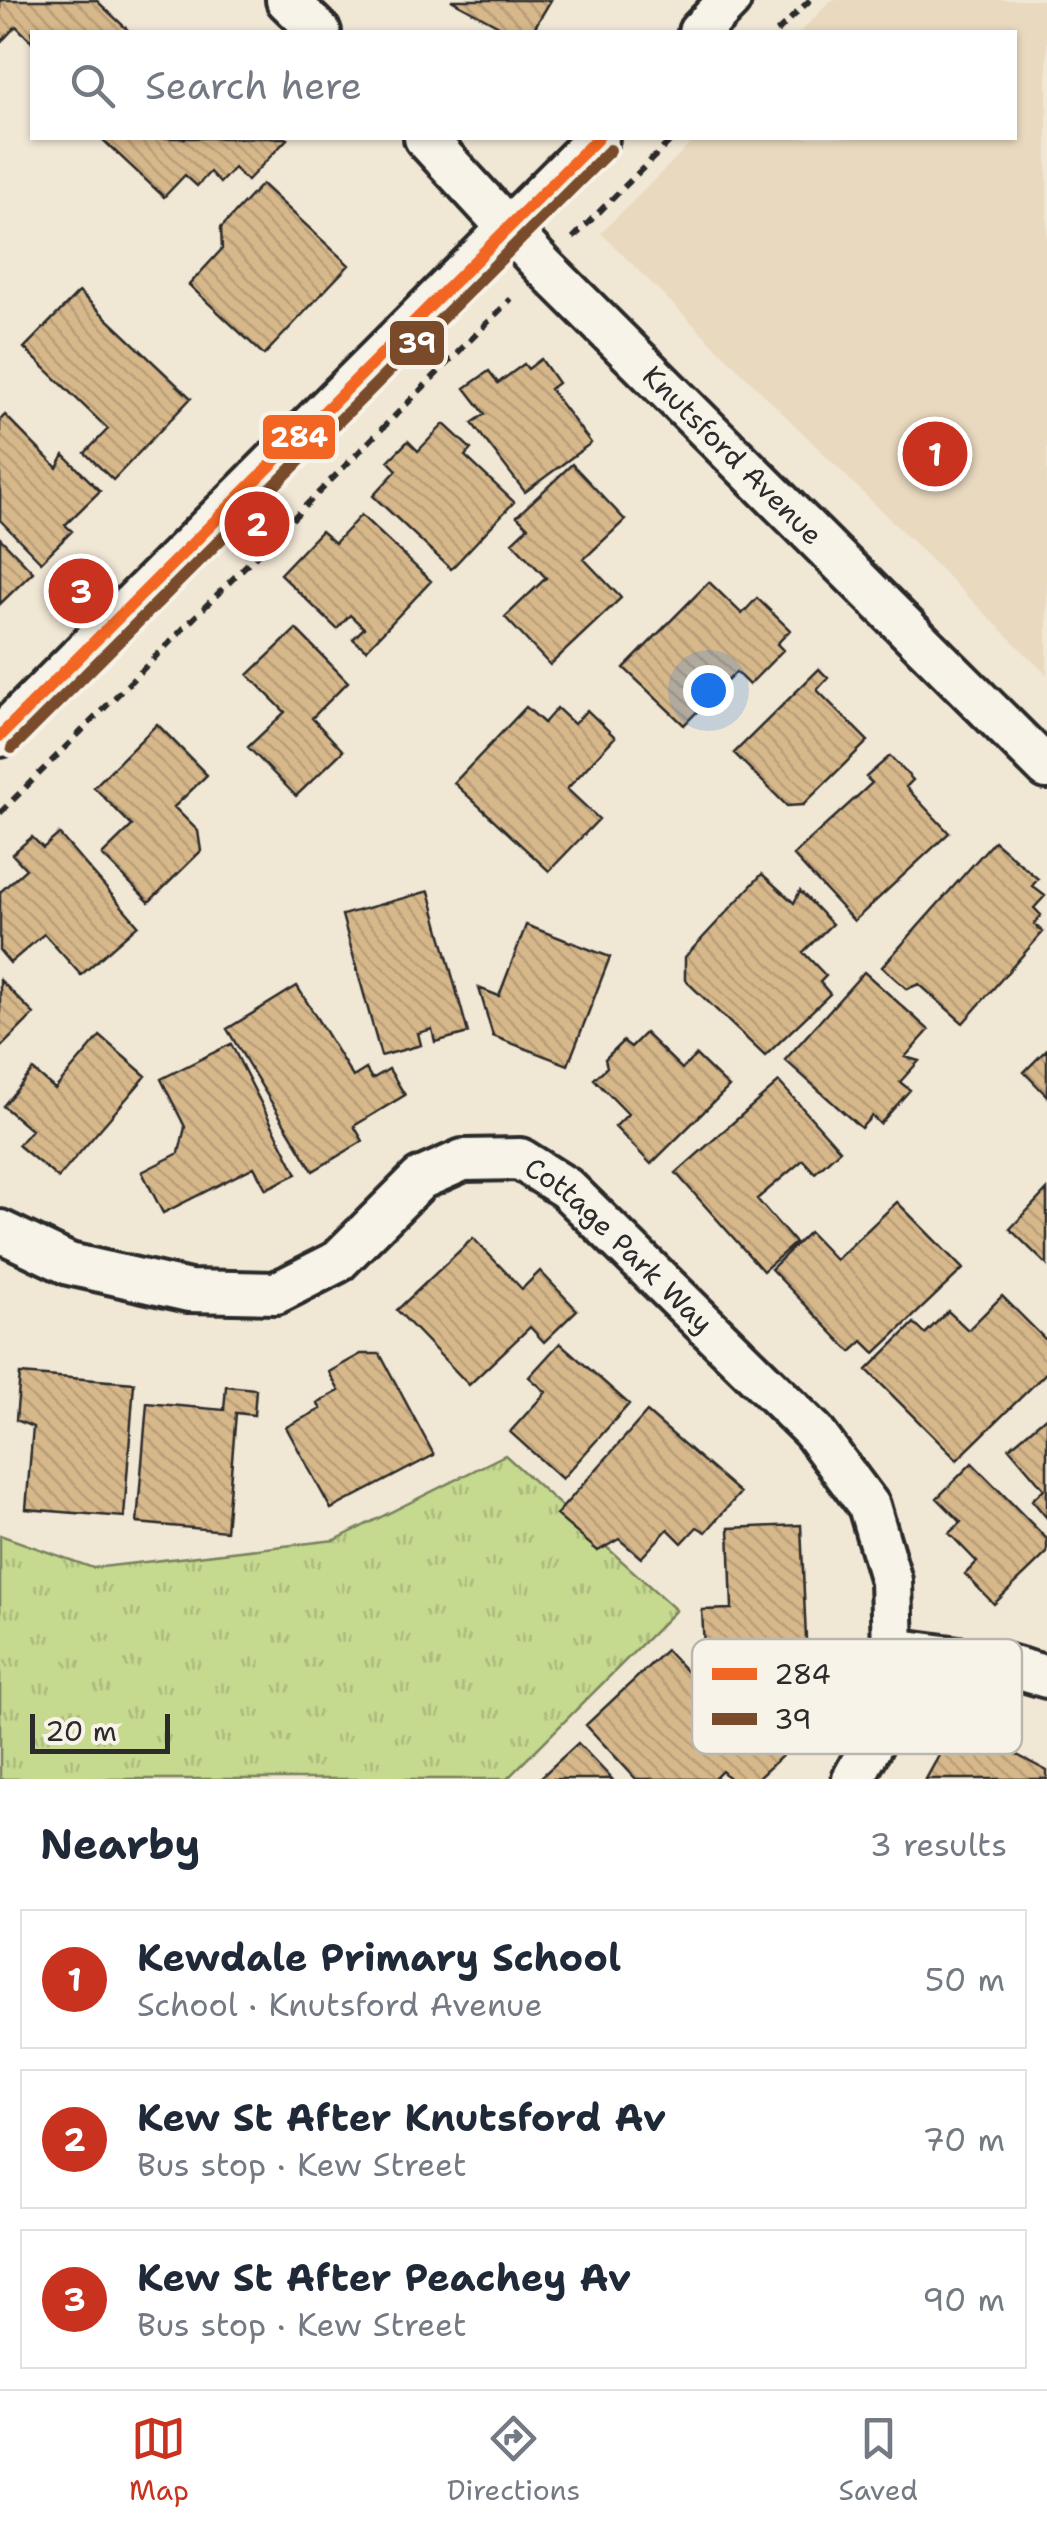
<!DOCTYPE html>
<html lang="en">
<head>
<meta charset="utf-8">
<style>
  :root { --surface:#fff; --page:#f2f2f3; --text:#1f2937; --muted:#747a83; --line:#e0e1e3; --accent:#c8321e }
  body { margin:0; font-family:"Shantell Sans",sans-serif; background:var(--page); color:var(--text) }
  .scale { position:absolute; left:30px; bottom:25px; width:140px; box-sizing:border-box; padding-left:10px; border:5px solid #2b2b2b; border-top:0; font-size:28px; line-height:35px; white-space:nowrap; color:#2b2b2b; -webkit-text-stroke:8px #f7f3e8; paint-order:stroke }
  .you { position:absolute; left:708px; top:690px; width:35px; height:35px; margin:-25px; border:8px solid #fff; border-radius:50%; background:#1a73e8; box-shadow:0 0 0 15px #1a73e833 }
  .badge { display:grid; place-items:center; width:65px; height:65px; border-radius:50%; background:var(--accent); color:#fff; font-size:32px; font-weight:700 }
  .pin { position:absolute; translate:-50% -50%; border:5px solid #fff; box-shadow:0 2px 10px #0006 }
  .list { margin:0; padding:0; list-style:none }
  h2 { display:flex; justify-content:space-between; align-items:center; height:130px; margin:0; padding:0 40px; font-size:42px }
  h2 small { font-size:32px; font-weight:400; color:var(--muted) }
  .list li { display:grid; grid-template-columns:65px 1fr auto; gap:30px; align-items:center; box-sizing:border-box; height:140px; margin:0 20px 20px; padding:0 20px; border:2px solid var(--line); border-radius:0px }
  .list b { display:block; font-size:38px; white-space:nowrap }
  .list p { margin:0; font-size:32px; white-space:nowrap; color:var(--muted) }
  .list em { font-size:32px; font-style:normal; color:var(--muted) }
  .icon { flex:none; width:55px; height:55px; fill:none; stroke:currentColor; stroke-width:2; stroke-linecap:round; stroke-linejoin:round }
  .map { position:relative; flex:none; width:1047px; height:1779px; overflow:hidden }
  .search { position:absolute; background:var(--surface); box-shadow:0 2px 8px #0004; left:30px; right:30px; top:30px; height:110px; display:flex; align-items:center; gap:25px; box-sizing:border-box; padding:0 35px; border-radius:0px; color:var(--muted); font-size:38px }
  .sheet { height:610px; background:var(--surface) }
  nav { display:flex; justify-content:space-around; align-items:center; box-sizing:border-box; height:140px; border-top:2px solid var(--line); background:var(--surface); font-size:28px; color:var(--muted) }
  nav a { display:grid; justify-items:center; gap:5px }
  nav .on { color:var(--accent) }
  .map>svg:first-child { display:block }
  .built { fill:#e9d9bf }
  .park { fill:url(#park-tufts); stroke:#78825d; stroke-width:2.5 }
  .building { fill:url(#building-back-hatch); stroke:#2b2b2b; stroke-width:2.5 }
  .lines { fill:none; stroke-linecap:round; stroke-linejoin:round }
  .street-casing { stroke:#2b2b2b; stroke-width:48 }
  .path { stroke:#2b2b2b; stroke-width:6; stroke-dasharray:10 8; stroke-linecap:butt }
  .street { stroke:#f7f3e8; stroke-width:40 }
  .bus-1-casing { stroke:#f7f3e8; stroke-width:20 }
  .bus-2-casing { stroke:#f7f3e8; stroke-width:20 }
  .bus-1 { stroke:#f26522; stroke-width:12 }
  .bus-2 { stroke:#7a4b2a; stroke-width:12 }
  .labels { text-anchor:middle; stroke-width:8; stroke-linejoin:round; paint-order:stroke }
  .street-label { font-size:28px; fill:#2b2b2b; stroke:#f7f3e8 }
  .key { fill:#f7f3e8; stroke:#bab7af; stroke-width:2.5 }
  .key-label { font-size:28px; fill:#2b2b2b }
  .line-badge { stroke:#f7f3e8; stroke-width:4 }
  .badge-label { font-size:28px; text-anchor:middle; font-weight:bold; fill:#fff }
</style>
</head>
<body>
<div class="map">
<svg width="1047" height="1779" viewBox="0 0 1047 1779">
  <defs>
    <pattern id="park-tufts" width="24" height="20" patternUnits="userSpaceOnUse" patternTransform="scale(2.5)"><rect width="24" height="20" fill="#c5d98f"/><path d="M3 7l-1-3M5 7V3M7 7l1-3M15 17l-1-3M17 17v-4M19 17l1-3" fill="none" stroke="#a9ba7c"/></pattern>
    <pattern id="building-back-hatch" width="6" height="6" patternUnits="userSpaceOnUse" patternTransform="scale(2.5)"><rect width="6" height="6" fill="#d7b88b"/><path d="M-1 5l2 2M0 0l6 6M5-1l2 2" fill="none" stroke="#b99e78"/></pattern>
  </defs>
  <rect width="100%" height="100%" fill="#f1e7d5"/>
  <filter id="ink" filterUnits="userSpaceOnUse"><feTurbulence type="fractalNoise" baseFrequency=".01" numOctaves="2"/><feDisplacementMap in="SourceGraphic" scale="20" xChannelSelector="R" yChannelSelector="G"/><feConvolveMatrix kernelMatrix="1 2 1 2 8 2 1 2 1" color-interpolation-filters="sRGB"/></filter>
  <g filter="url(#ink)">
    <path class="built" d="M 832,0 L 1047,0 L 1047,675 L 601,233 L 696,138 L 1014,138 L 1014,32 L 800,32 Z"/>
    <path class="park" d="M 505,1455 L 676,1610 L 507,1779 L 0,1779 L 0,1535 L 93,1568 L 335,1540 Z"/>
    <path class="building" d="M 0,0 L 96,0 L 130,32 L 32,32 L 32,42 L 16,26 L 0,43 Z
      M 451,0 L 551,0 L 532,32 L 510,32 Z
      M 101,138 L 285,138 L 287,139 L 247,181 L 234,168 L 220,183 L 210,172 L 197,186 L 185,175 L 164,197 Z
      M 262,184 L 349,265 L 264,355 L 189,285 L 222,249 L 221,228 Z
      M 79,292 L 191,398 L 113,480 L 85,453 L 108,429 L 24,348 Z
      M 541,359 L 558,383 L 550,389 L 591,443 L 525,492 L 472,423 L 485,414 L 465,388 L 489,371 L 498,383 L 524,364 L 528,369 Z
      M 5,415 L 57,468 L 64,455 L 100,491 L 65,525 L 72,531 L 41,562 L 0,520 L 0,420 Z
      M 444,424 L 471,449 L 465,456 L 514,502 L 451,569 L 373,496 L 397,470 L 388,461 L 408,441 L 418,451 Z
      M 572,464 L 625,520 L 584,559 L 621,598 L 550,665 L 505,617 L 546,578 L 512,542 L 528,527 L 517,516 Z
      M 361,515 L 431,581 L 366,650 L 353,639 L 364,628 L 350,615 L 337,629 L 280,574 L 321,531 L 335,543 Z
      M 0,538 L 33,572 L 0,604 Z
      M 709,582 L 742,614 L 757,598 L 790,630 L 777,644 L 783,650 L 749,685 L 736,672 L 684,725 L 624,668 Z
      M 296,629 L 348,682 L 312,718 L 343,751 L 296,796 L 248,747 L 285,712 L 248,675 Z
      M 819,669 L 828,678 L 817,690 L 868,741 L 803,805 L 787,806 L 734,753 Z
      M 526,707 L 544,723 L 557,708 L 574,724 L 587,710 L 615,737 L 567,789 L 599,819 L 549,871 L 454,783 Z
      M 157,724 L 207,775 L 174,807 L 198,831 L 201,851 L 149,902 L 102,855 L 132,826 L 94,787 Z
      M 890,756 L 913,780 L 906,787 L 949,833 L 854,921 L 793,855 L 872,783 L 866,777 Z
      M 59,834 L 138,925 L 81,975 L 44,934 L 10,963 L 0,951 L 0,892 L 26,869 L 12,854 L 32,837 L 43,848 Z
      M 994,841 L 1038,879 L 1032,886 L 1045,896 L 1034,908 L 1041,915 L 1034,924 L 1043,932 L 963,1023 L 919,984 L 907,989 L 882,967 Z
      M 762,874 L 794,903 L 800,891 L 832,924 L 803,952 L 826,976 L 820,982 L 830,994 L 765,1056 L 685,980 L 685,957 Z
      M 429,891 L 468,1033 L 435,1042 L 432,1029 L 418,1033 L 421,1045 L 381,1056 L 342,915 Z
      M 526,925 L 610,957 L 568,1065 L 493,1036 L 479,988 L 499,996 Z
      M 864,972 L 929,1030 L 905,1057 L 919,1061 L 900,1082 L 910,1090 L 880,1124 L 872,1116 L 861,1128 L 785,1060 Z
      M 0,980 L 34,1014 L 0,1048 Z
      M 297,986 L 353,1077 L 366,1069 L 372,1079 L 389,1069 L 405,1095 L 354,1126 L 363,1141 L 313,1171 L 227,1029 Z
      M 645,1033 L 682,1069 L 696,1055 L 729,1087 L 651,1164 L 615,1127 L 628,1114 L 594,1079 L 607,1067 L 605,1059 L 623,1041 L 631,1047 Z
      M 100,1036 L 146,1076 L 58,1178 L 18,1145 L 31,1130 L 3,1106 L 33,1070 L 55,1089 Z
      M 231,1044 L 297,1174 L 266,1189 L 254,1167 L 163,1213 L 142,1172 L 179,1153 L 185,1127 L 161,1079 Z
      M 1047,1049 L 1047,1096 L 1024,1072 Z
      M 779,1082 L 840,1150 L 815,1173 L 803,1160 L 757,1199 L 795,1243 L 763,1271 L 676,1173 Z
      M 1047,1190 L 1047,1265 L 1010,1229 Z
      M 897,1202 L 963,1269 L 875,1353 L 863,1341 L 851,1352 L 771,1269 L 809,1232 L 836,1260 Z
      M 473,1238 L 522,1289 L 540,1271 L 577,1310 L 544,1342 L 530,1327 L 469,1385 L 397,1310 Z
      M 1002,1296 L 1047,1341 L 1047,1372 L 957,1460 L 867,1370 L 914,1323 L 925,1334 L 948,1311 L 968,1330 Z
      M 560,1343 L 629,1404 L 562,1479 L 510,1432 L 546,1392 L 529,1377 Z
      M 361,1354 L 380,1354 L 434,1455 L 331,1509 L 286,1427 L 321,1409 L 317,1403 L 339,1391 L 329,1372 Z
      M 20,1374 L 134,1383 L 124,1517 L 26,1509 L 33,1427 L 16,1420 Z
      M 226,1386 L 256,1389 L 254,1415 L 236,1413 L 226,1531 L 137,1523 L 147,1403 L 224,1410 Z
      M 647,1412 L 740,1493 L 706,1532 L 697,1527 L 682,1543 L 668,1529 L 641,1558 L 619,1539 L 598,1551 L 556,1515 Z
      M 1047,1416 L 1047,1518 L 1032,1500 L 1044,1489 L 1009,1448 Z
      M 972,1463 L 1047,1539 L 1047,1553 L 994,1604 L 965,1574 L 977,1562 L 949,1533 L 961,1522 L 937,1498 Z
      M 801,1525 L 809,1708 L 795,1709 L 796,1718 L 755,1720 L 754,1676 L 729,1677 L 728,1666 L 705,1667 L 702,1610 L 732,1609 L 729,1528 Z
      M 666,1650 L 724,1711 L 736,1707 L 782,1756 L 757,1779 L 730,1779 L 722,1771 L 714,1779 L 636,1779 L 586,1725 Z
      M 957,1723 L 1047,1771 L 1047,1779 L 926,1779 Z
      M 578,1743 L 612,1779 L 539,1779 Z"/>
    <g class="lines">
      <g class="street-casing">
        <g id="street">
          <path d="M 287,0 L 320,32"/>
          <path d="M 699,32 L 730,0"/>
          <path id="s1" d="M 425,138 L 544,267 L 1047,768"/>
          <path d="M 0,736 L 598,138"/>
          <path id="s2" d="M 0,1231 L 69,1264 L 189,1291 L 276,1293 L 337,1262 L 420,1179 L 463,1160 L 520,1159 L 566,1188 L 813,1431 L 869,1506 L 891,1581 L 893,1649 L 878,1733 L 853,1779"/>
          <path d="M 893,1649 L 1002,1664 L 1047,1677"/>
        </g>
      </g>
      <path class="path" d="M 777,32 L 810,0
        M 573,238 L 673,138
        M 0,813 L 511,299"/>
      <use href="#street" class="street"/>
      <g class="bus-1-casing">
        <path id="bus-1" d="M 0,736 L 598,138"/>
      </g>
      <g class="bus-2-casing">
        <path id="bus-2" d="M 12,748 L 610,150"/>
      </g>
      <use href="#bus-1" class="bus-1"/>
      <use href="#bus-2" class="bus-2"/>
    </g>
  </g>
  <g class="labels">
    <g class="street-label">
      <text dy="10" stroke="none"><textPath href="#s1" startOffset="442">Knutsford Avenue</textPath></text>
      <text dy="10" stroke="none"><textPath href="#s2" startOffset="708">Cottage Park Way</textPath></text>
    </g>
  </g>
  <rect x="692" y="1639" width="330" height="115" rx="15" class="key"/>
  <rect x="712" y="1668" width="45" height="12" fill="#f26522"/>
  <rect x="712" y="1713" width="45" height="12" fill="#7a4b2a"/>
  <g class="key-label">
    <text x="774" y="1684">284</text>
    <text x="774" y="1729">39</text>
  </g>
  <g class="line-badge">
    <rect x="388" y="319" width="58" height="48" rx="10" fill="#7a4b2a"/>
    <rect x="261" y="413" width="76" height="48" rx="10" fill="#f26522"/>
  </g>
  <g class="badge-label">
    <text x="417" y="353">39</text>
    <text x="299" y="447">284</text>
  </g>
</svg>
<div class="scale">20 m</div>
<div class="you"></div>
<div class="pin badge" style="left:935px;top:454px">1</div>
<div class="pin badge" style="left:257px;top:524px">2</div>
<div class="pin badge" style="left:81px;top:591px">3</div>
<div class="search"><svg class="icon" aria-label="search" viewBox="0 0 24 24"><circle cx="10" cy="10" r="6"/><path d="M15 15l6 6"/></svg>Search here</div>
</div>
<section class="sheet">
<h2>Nearby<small>3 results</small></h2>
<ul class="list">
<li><span class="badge">1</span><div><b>Kewdale Primary School</b><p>School · Knutsford Avenue</p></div><em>50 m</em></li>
<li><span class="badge">2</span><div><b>Kew St After Knutsford Av</b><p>Bus stop · Kew Street</p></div><em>70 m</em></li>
<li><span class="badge">3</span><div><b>Kew St After Peachey Av</b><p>Bus stop · Kew Street</p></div><em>90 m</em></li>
</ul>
</section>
<nav>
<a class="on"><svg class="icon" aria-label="map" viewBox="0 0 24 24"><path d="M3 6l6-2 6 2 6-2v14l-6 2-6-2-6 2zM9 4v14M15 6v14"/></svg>Map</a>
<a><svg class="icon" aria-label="directions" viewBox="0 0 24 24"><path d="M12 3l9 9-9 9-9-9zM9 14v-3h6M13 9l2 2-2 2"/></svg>Directions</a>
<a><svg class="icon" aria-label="saved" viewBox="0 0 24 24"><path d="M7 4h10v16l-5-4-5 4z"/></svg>Saved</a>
</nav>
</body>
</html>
